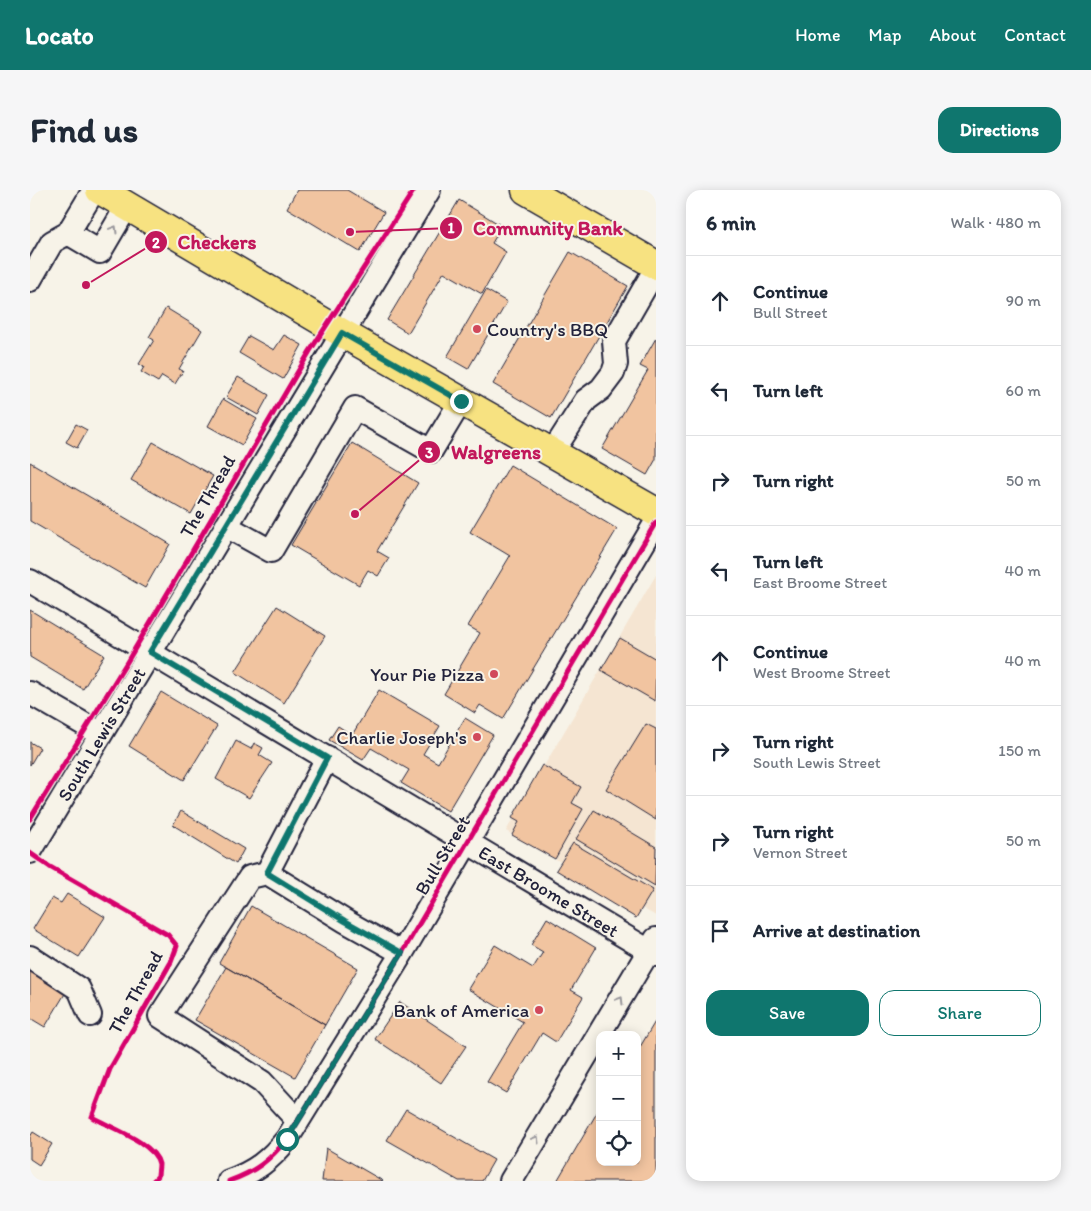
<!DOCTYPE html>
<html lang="en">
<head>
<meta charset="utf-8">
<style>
  :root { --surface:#fff; --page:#f6f6f7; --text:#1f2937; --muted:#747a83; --line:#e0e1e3; --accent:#0f766e }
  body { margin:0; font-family:Itim,sans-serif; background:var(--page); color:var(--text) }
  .controls { position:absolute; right:15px; bottom:15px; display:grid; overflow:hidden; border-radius:10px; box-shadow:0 2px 12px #0003 }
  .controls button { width:45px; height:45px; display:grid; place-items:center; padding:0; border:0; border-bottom:1px solid var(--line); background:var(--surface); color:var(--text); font:25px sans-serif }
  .stop { position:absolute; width:15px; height:15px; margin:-11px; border:4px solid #0f766e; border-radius:50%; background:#fff }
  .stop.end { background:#0f766e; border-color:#fff; box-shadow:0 1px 5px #0008 }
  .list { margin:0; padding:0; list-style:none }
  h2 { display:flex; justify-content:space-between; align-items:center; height:65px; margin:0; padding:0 20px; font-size:21px }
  h2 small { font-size:16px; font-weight:400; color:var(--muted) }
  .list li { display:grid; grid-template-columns:32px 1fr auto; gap:15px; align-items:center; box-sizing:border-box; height:90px; padding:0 20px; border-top:1px solid var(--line) }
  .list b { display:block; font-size:19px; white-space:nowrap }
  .list p { margin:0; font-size:16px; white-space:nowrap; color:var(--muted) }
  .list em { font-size:16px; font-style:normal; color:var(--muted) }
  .actions { display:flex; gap:10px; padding:15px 20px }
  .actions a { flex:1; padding:11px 0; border:1px solid var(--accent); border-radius:15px; text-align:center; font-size:18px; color:var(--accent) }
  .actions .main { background:var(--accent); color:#fff }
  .icon { flex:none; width:28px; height:28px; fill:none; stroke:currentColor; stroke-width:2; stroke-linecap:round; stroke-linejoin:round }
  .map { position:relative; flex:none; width:626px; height:991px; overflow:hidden; border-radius:15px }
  header { display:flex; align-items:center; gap:30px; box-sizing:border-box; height:70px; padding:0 25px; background:var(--accent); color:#fff }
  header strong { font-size:24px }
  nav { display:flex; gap:28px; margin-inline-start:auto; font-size:18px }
  .intro { display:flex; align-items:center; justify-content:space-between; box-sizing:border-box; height:120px; padding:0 30px }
  h1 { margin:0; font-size:35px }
  .button { padding:12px 22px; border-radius:15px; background:var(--accent); color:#fff; font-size:18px; font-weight:700 }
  main { display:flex; gap:30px; padding:0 30px }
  aside { flex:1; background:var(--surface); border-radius:15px; box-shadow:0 2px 12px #0003 }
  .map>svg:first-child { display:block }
  .built { fill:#f5e5d2 }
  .building { fill:#f1c4a0; stroke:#22223b }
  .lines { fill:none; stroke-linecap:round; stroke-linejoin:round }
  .minor-casing { stroke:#22223b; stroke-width:26 }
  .major-casing { stroke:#22223b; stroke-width:31 }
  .minor { stroke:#f7f3e8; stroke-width:22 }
  .major { stroke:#f7e281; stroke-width:28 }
  .cycleway-casing { stroke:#f7f3e8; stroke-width:8 }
  .cycleway { stroke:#d6006c; stroke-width:5 }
  .oneway { stroke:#97959a }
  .route { stroke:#0f766e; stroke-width:6 }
  .poi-dot { fill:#d1495b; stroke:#f7f3e8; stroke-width:2 }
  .labels { text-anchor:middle; stroke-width:4; stroke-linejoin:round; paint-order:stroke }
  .poi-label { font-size:19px; fill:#22223b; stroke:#f7f3e8; text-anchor:end }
  .street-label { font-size:19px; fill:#22223b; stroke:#f7f3e8 }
  .leader { fill:none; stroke:#c2185b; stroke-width:2 }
  .callout-dot { fill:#c2185b; stroke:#f7f3e8; stroke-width:2 }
  .mark-label { font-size:15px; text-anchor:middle; font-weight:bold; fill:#fff }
  .callout-label { font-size:20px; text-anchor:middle; font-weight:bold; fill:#c2185b; stroke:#f7f3e8; stroke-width:4; stroke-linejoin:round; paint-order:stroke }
</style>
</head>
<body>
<header>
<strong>Locato</strong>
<nav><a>Home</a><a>Map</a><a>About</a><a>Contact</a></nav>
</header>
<div class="intro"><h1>Find us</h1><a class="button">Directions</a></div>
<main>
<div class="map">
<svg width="626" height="991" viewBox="0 0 626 991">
  <rect width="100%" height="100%" fill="#f7f3e8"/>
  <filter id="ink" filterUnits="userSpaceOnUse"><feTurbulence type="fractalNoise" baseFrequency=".02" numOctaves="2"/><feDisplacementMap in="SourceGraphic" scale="10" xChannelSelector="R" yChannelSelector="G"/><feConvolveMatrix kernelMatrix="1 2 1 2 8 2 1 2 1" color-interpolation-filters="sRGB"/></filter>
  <g filter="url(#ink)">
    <path class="built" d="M 626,385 L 626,726 L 476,641 Z"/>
    <path class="building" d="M 267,0 L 317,0 L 354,22 L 330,62 L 257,18 Z
      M 429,10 L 472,36 L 462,53 L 476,62 L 452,104 L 414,82 L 378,143 L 357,130 Z
      M 540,62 L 598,96 L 521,228 L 463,194 Z
      M 456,100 L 477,112 L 438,179 L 417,167 Z
      M 136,118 L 172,140 L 149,179 L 153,181 L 145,194 L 132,186 L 128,192 L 111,182 L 114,177 L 109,174 L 124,150 L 119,147 Z
      M 254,145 L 272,155 L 253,189 L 209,163 L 219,146 L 244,160 Z
      M 626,148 L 626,269 L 617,285 L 572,259 L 618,180 L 610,176 Z
      M 208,187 L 239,205 L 228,225 L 196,207 Z
      M 193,209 L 227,229 L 212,255 L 178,236 Z
      M 46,234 L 57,240 L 47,258 L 36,252 Z
      M 123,252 L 183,286 L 161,324 L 101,290 Z
      M 322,253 L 388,293 L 347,361 L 359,368 L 348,386 L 338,380 L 329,395 L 261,355 Z
      M 0,272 L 140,354 L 115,398 L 0,331 Z
      M 480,275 L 587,339 L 473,529 L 450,515 L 445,523 L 414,504 L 450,443 L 438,436 L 480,366 L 440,342 Z
      M 247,416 L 295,446 L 254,513 L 205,482 Z
      M 0,420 L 74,465 L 53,499 L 0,467 Z
      M 590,448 L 626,469 L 625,511 L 571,480 Z
      M 349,500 L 410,536 L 393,564 L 408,573 L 435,528 L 463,545 L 418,621 L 371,593 L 379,580 L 341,558 L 333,570 L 299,550 L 308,536 L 322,545 Z
      M 131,502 L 187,536 L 154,590 L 99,556 Z
      M 616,534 L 626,539 L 626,630 L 576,599 Z
      M 206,551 L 221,559 L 224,553 L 233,558 L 229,565 L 242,573 L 219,608 L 186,589 Z
      M 0,552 L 10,558 L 0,575 Z
      M 512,575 L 551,597 L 542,613 L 553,619 L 525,669 L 482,645 L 489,632 L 482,628 Z
      M 564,620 L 626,657 L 625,696 L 546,649 Z
      M 151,621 L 214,659 L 206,674 L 143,635 Z
      M 543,653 L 623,700 L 606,728 L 526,680 Z
      M 37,704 L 75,727 L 49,767 L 3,739 L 22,708 L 31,713 Z
      M 221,716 L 328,778 L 295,835 L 189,773 Z
      M 517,728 L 566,758 L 541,800 L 553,807 L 526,852 L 512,843 L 476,903 L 457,892 L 493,832 L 438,799 L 465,755 L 503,778 L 513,762 L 501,755 Z
      M 196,777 L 295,835 L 265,887 L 165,830 Z
      M 0,781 L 36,802 L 15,837 L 0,828 Z
      M 370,812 L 436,856 L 411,893 L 345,849 Z
      M 626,830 L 626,991 L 527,991 L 568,921 L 570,922 L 570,972 L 607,972 L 607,890 L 609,887 L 607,885 L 607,862 Z
      M 376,919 L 464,970 L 452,991 L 429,991 L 357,950 Z
      M 3,942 L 22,954 L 9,975 L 0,969 L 0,947 Z
      M 296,958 L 353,991 L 292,991 Z"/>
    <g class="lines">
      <g class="minor-casing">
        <path id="minor" d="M 38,43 L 64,0
          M 0,90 L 22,52 L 38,43 L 70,62 L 97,16
          M 522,263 L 556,210 L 571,199 L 583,183 L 586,174 L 584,151 L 626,78
          M 196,336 L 241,361 L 325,218 L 401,261 L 431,211
          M 0,391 L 626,765
          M 0,503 L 71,544
          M 0,662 L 399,0
          M 237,683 L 315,731 L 372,763
          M 0,767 L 49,799 L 60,825
          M 268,931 L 232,892 L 130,826 L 220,687 L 237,683 L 297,568
          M 199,991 C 225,982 240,970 257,949 L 372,763 L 626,332
          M 481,991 L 626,749"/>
      </g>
      <g class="major-casing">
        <path id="major" d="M 70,0 L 312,143 L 626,322
          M 496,0 L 626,75"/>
      </g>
      <use href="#minor" class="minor"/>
      <use href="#major" class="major"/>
      <g class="cycleway-casing">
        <path id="cycleway" d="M 0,629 L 97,472 L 280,161 L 384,0
          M 0,663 L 20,677 L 138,745 L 147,756 L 141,772 L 80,879 L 62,927 C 79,937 125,953 129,974 C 129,978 128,983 128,986 L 123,991
          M 199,991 C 225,982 240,970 257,949 L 372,763 L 626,332"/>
      </g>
      <use href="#cycleway" class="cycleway"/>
    </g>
    <defs><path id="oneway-chevron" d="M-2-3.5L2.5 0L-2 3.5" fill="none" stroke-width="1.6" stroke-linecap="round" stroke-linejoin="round" transform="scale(1.25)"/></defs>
    <g class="oneway">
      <use href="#oneway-chevron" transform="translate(84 39) rotate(-59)"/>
      <use href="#oneway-chevron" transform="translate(590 810) rotate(-59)"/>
      <use href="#oneway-chevron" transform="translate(506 949) rotate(-59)"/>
    </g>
  </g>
  <g class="lines" filter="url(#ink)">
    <path class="route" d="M 257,949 L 372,763 L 315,731 L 237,683 L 297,568 L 120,462 L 312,143 L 431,211"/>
  </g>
  <g class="poi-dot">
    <circle cx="447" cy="139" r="5"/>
    <circle cx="464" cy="484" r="5"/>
    <circle cx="447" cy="547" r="5"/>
    <circle cx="509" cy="820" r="5"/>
  </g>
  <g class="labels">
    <g class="poi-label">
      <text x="457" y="146" text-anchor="start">Country's BBQ</text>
      <text x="454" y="491">Your Pie Pizza</text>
      <text x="437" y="554">Charlie Joseph's</text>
      <text x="499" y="827">Bank of America</text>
    </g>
    <g class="street-label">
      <text transform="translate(177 306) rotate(-60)" y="7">The Thread</text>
      <text transform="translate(71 544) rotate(-59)" y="7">South Lewis Street</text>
      <text transform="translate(412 665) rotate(-59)" y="7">Bull Street</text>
      <text transform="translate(519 701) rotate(31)" y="7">East Broome Street</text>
      <text transform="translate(105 802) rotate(-61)" y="7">The Thread</text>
    </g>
  </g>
  <path class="leader" d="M320 42L421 38M56 95L126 52M325 324L399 262"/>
  <g class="callout-dot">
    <circle cx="320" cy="42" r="5"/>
    <circle cx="56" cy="95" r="5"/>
    <circle cx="325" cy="324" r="5"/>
    <circle cx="421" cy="38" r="12"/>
    <circle cx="126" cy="52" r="12"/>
    <circle cx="399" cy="262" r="12"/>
  </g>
  <g class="mark-label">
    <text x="421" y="43">1</text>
    <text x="126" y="58">2</text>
    <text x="399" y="268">3</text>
  </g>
  <g class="callout-label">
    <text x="518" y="45">Community Bank</text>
    <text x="187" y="59">Checkers</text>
    <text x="466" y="269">Walgreens</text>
  </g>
</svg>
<div class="controls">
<button>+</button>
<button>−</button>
<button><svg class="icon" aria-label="locate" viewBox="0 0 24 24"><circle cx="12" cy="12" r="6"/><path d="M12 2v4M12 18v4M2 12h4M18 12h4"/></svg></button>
</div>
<div class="stop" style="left:257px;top:949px"></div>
<div class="stop end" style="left:431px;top:211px"></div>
</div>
<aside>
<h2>6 min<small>Walk · 480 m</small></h2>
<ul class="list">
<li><svg class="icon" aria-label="ahead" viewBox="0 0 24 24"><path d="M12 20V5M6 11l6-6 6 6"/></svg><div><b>Continue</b><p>Bull Street</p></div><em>90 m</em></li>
<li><svg class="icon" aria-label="left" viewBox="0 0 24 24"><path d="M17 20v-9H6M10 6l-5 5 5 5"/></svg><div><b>Turn left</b></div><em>60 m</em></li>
<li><svg class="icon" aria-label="right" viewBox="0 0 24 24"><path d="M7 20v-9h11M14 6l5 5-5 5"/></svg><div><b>Turn right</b></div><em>50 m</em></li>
<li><svg class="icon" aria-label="left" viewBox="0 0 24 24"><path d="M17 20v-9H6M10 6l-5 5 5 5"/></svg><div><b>Turn left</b><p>East Broome Street</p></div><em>40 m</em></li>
<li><svg class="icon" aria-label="ahead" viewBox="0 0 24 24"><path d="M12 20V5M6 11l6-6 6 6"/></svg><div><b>Continue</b><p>West Broome Street</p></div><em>40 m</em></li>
<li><svg class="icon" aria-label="right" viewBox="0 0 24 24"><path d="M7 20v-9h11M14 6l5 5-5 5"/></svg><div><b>Turn right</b><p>South Lewis Street</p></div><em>150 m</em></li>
<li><svg class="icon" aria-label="right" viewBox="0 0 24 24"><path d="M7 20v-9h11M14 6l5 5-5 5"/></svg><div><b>Turn right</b><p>Vernon Street</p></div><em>50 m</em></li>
<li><svg class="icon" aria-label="arrive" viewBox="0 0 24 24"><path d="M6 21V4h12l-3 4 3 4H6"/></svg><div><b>Arrive at destination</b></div></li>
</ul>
<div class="actions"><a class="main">Save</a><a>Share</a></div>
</aside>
</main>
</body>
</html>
